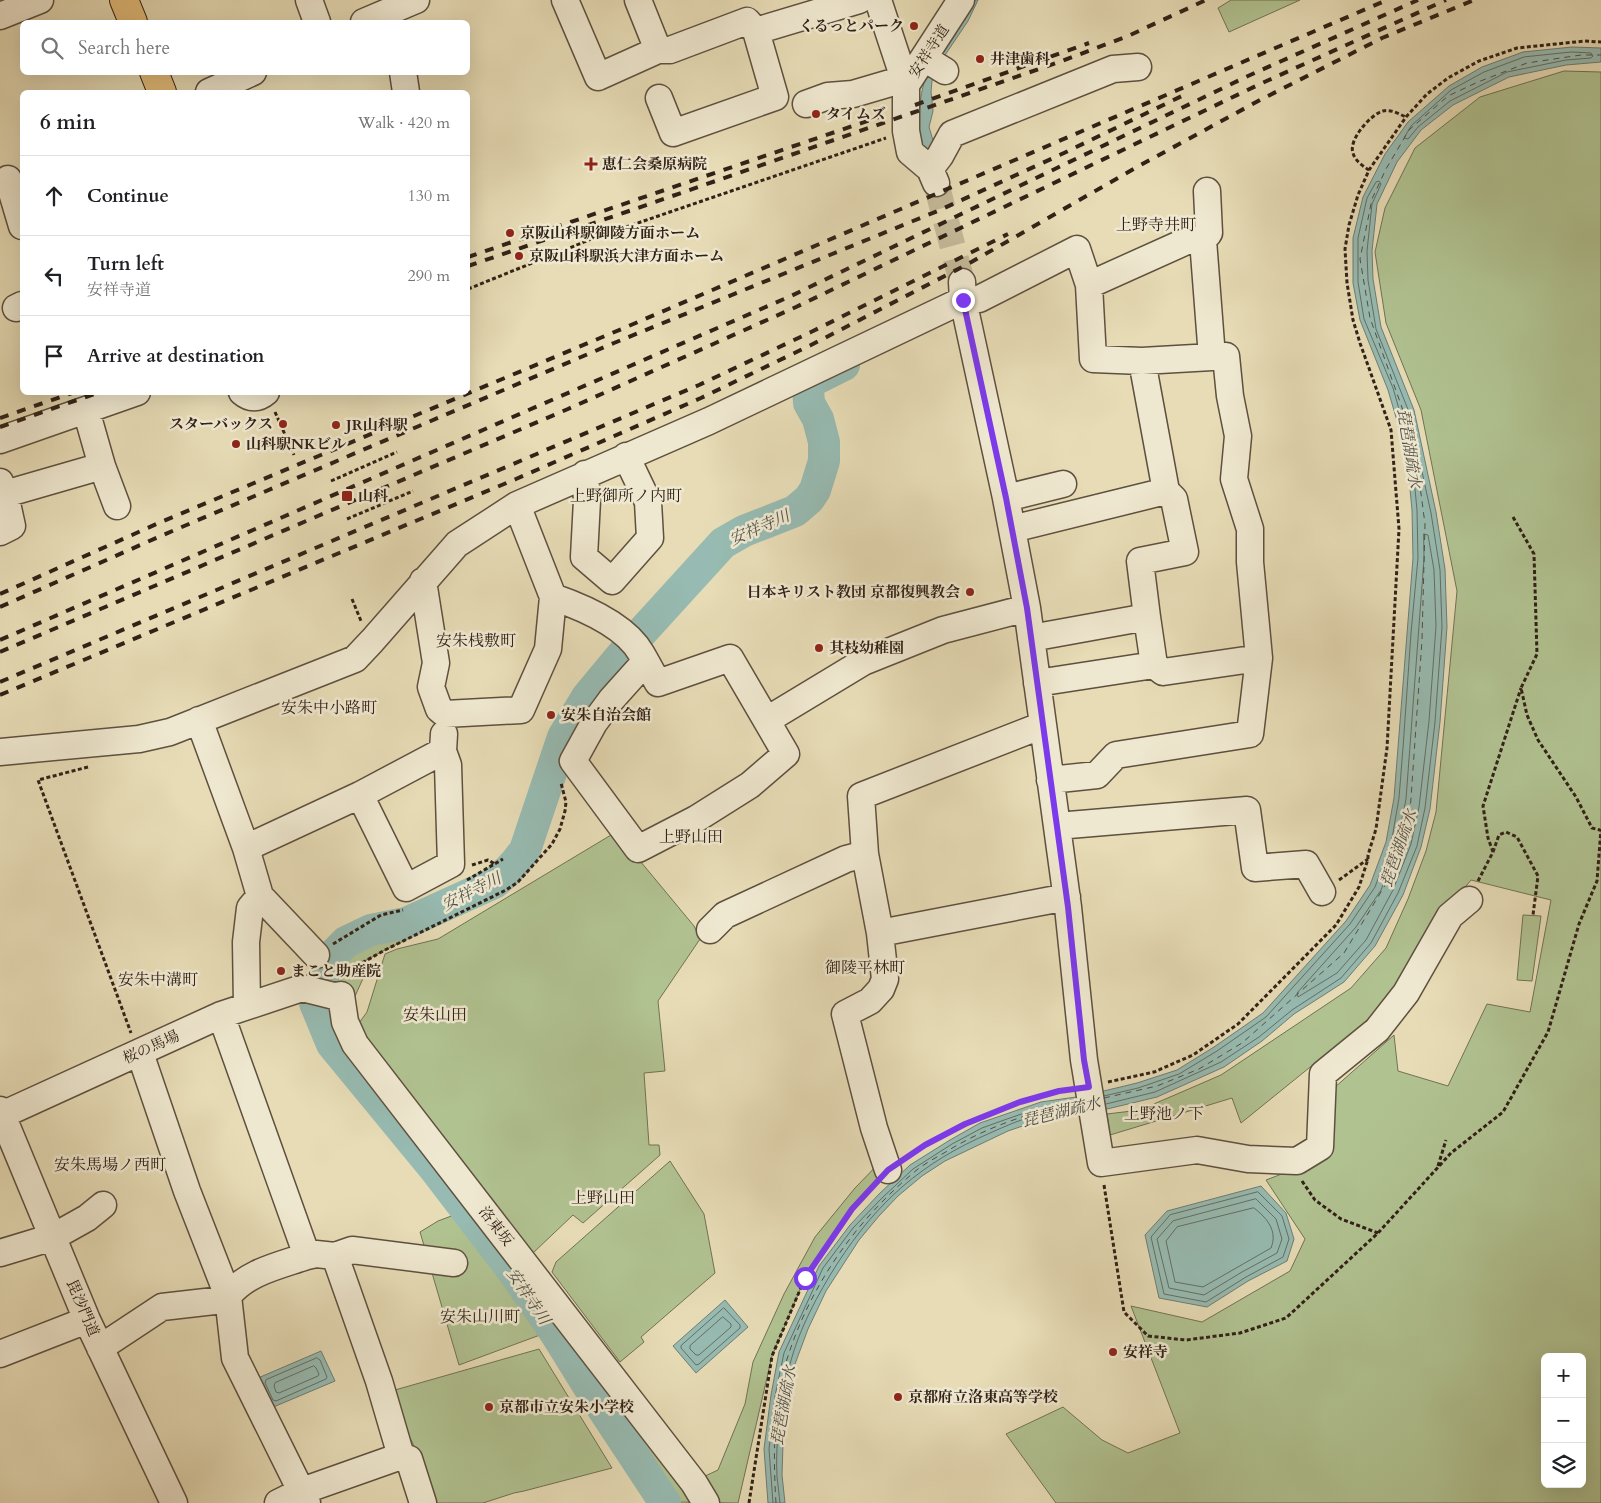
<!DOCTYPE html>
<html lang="en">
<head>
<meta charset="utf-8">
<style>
  :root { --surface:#fff; --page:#f2f2f2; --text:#202124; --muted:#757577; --line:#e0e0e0 }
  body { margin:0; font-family:Cardo,"Noto Serif JP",serif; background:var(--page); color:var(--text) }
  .controls { position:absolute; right:15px; bottom:15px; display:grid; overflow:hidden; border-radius:8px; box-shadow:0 5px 20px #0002 }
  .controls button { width:45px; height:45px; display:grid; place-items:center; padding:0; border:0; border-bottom:1px solid var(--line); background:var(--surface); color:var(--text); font:25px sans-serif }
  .stop { position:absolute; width:15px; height:15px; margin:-11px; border:4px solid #7c3aed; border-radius:50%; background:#fff }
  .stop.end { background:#7c3aed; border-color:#fff; box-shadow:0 1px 5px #0008 }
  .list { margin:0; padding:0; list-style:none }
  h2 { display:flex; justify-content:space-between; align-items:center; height:65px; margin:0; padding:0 20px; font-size:21px }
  h2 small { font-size:16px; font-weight:400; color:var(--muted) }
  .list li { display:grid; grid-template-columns:32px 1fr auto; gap:15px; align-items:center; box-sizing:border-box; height:80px; padding:0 20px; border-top:1px solid var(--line) }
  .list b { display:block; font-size:19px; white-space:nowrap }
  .list p { margin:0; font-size:16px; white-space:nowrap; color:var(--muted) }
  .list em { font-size:16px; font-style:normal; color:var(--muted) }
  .icon { flex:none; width:28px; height:28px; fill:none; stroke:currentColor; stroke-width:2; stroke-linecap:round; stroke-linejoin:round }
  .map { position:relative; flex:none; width:1601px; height:1503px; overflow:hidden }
  .search { position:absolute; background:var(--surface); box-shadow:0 5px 20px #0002; left:20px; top:20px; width:450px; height:55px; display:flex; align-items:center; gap:12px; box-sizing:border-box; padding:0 18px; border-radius:8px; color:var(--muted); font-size:19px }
  .panel { position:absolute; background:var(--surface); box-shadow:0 5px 20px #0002; left:20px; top:90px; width:450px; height:305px; border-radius:8px }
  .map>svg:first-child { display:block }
  .green { fill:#b1c291; stroke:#717254; fill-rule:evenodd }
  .water { fill:#97bbb2; stroke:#6e7d74 }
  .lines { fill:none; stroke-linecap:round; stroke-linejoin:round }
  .shore { stroke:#646e64; stroke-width:1 }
  .river { stroke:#97bbb2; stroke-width:32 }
  .ferry { stroke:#504f46; stroke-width:1; stroke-dasharray:6 5; stroke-linecap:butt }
  .minor-tunnel { stroke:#c3b796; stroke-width:26; stroke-dasharray:26 13; stroke-linecap:butt }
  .minor-casing { stroke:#5e503f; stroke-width:29 }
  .major-casing { stroke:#312117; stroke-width:30 }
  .path { stroke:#312117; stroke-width:3; stroke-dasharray:4 2.5; stroke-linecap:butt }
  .minor { stroke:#efe8d0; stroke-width:26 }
  .major { stroke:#e4be7b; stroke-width:28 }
  .rail { stroke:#312117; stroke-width:4; stroke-dasharray:9 9; stroke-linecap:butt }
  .route { stroke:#7c3aed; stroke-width:6 }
  .poi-dot { fill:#8f2418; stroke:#efe8d0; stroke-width:2 }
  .labels { text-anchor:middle; stroke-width:5; stroke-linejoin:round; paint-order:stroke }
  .poi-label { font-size:15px; font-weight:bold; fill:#312117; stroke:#efe8d0; text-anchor:start }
  .street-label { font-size:15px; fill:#312117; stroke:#efe8d0 }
  .neighbourhood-label { font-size:16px; fill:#312117; stroke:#efe8d0 }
  .water-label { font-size:16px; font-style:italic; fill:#504f46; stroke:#efe8d0 }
</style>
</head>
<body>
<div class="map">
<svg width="1601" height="1503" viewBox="0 0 1601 1503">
  <rect width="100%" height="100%" fill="#e7dcb6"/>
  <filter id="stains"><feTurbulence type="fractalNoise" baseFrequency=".004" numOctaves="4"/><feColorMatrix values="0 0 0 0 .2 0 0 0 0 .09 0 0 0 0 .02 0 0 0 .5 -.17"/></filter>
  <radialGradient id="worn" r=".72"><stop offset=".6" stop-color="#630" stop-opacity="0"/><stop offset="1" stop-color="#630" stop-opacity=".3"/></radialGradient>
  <path class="green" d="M 1231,0 L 1300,0 L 1229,32 L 1218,8 Z
    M 1564,71 L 1601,72 L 1601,1503 L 1056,1503 L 1006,1434 L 1063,1407 L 1102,1440 L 1128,1453 L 1180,1433 L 1131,1306 L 1202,1322 L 1290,1271 L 1305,1239 L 1266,1180 L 1300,1167 L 1334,1088 L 1394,1035 L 1398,1071 L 1448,1086 L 1487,1004 L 1530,1012 L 1551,900 L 1471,880 L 1445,912 L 1371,1025 L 1309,1068 L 1241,1123 L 1232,1098 L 1110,1135 L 1107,1114 L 1140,1110 L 1221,1075 L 1351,988 L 1386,948 L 1408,899 L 1426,851 L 1436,812 L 1457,591 L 1421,410 L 1386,323 L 1375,252 L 1385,208 L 1415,148 L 1480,97 ZM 1545,1357 L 1582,1357 L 1582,1484 L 1545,1484 Z
    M 616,832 L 694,926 L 700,939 L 658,1001 L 665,1071 L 644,1073 L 649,1145 L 659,1145 L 660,1155 L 583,1223 L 573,1215 L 533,1253 L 479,1187 L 371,1047 L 359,1023 L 367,1012 L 385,954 L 397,949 L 438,939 Z
    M 494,883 L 489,899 L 385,950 L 361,963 L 369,965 L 352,1003 L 356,1027 L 703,1477 L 718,1470 L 745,1404 L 753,1362 L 784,1294 L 815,1237 L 855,1188 L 884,1158 L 888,1170 L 851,1209 L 805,1278 L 772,1356 L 738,1503 L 676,1502 L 597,1400 L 556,1334 L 512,1270 L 434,1168 L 332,1044 L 315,1003 L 316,955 L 346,936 L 406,923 Z
    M 1523,915 L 1541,916 L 1532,981 L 1517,980 Z
    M 670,1161 L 704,1214 L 715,1273 L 641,1337 L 644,1342 L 620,1362 L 552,1272 L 556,1262 Z
    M 454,1215 L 540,1335 L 459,1365 L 420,1232 L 438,1221 Z
    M 539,1349 L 612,1468 L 524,1491 L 514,1493 L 483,1503 L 432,1503 L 419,1456 L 406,1430 L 395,1390 Z"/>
  <path class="water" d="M 970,0 L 978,0 L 968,21 L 941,61 L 932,81 L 931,92 L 933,111 L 929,127 L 935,147 L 922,153 C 917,120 918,89 933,59 C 942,38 958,19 970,0 Z
    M 1572,47 L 1601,48 L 1601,62 L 1566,65 L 1509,77 L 1453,105 L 1421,130 L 1397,162 L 1377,204 L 1372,251 L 1373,279 L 1381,327 L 1414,410 L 1436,512 L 1445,569 L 1447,627 L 1440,722 L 1430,809 L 1421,847 L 1403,895 L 1375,946 L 1344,982 L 1294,1014 L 1262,1041 L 1224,1067 L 1157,1097 L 1103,1110 L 1040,1120 L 1008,1131 L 945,1161 L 922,1176 L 898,1196 L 879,1216 L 859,1240 L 826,1291 L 808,1329 L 795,1364 L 786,1408 L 783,1444 L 782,1475 L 785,1503 L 768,1503 L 764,1449 L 771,1395 L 779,1352 L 819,1266 L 850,1225 L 879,1194 L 910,1165 L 950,1140 L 980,1123 L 1041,1102 L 1083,1096 L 1137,1083 L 1177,1070 L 1214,1047 L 1263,1013 L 1346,921 L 1370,885 L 1386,842 L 1394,798 L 1413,558 L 1412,510 L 1408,468 L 1400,431 L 1388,390 L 1360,320 L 1353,283 L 1353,238 L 1363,197 L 1385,154 L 1408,122 L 1449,86 L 1482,67 L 1523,52 Z
    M 1261,1186 L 1286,1213 L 1294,1239 L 1287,1261 L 1248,1281 L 1207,1307 L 1159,1298 L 1145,1235 L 1167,1211 Z
    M 725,1300 L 748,1327 L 696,1373 L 673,1346 Z
    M 321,1351 L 335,1381 L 271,1408 L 258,1378 Z"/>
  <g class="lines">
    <path class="shore" d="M 1572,52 L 1591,53 L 1593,56 L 1591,58 L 1566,60 L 1507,72 L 1450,101 L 1418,127 L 1408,139 L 1404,138 L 1411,126 L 1451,90 L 1484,72 L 1524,57 Z
      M 1424,534 L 1428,535 L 1434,570 L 1436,626 L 1429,721 L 1419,807 L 1411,844 L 1393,890 L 1366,940 L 1337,973 L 1298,997 L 1297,993 L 1356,927 L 1381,890 L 1397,845 L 1406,799 L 1424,559 Z
      M 1104,1096 L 1138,1088 L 1179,1074 L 1217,1051 L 1266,1017 L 1350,924 L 1375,887 L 1391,844 L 1399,798 L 1403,748 L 1411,633 L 1418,558 L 1417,510 L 1413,468 L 1405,430 L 1393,388 L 1364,319 L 1358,282 L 1358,238 L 1367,198 L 1376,182 L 1379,181 L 1381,184 L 1372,204 L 1367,251 L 1368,280 L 1376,329 L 1409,412 L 1431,513 L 1440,570 L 1442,627 L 1435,722 L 1425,808 L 1417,846 L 1398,893 L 1371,943 L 1341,978 L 1292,1010 L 1259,1037 L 1221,1062 L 1155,1092 L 1106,1104
      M 1258,1192 L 1282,1216 L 1289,1239 L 1283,1257 L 1246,1277 L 1206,1302 L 1164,1294 L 1151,1237 L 1170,1215 Z
      M 1256,1199 L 1276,1219 L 1282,1239 L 1277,1253 L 1242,1272 L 1204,1295 L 1169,1288 L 1157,1239 L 1173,1221 Z
      M 1254,1208 C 1267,1218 1278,1231 1271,1248 L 1203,1287 L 1175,1282 L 1166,1241 L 1177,1227 Z
      M 724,1308 L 740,1325 L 740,1328 L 699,1364 L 696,1365 L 681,1348 L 681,1346 Z
      M 723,1317 L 731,1324 L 731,1327 L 699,1355 L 696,1355 L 690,1349 L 690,1346 Z
      M 317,1358 L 320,1360 L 327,1377 L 326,1379 L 276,1401 L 273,1400 L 265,1383 L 266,1380 Z
      M 314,1366 L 316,1368 L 319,1374 L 318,1376 L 279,1393 L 276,1392 L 274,1386 L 275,1383 Z
      M 773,1503 L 769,1449 L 775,1396 L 784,1353 L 823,1268 L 853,1228 L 882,1198 L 913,1169 L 952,1144 L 982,1128 L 1007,1119 L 1042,1107 L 1076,1102
      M 780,1503 C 779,1494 778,1485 777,1477 C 775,1440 781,1399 790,1364 C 799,1329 818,1294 837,1264 C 878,1201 921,1163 990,1133 C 1006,1126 1023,1118 1040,1115 C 1052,1112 1065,1111 1078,1109"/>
    <path class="river" d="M 665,1503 L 597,1400 L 556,1334 L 512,1270 L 434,1168 L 332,1044 L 315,1003 L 330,958 L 346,942 L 371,930 L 406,923 L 494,883 C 507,873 516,863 525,850 L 563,737 L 587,697 L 631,644 L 723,543 L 744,531 L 795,511 L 809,499 L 815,490 L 824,461 L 824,442 L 818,419 L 809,403 L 808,388 L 814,380 L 844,365"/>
    <path class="ferry" d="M 1104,1098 L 1157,1086 L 1199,1069 L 1242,1043 L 1344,953 L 1387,882 L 1410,812 L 1422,640 L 1425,524 L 1414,441 L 1370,318 L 1360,259 L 1372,199 L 1386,169 L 1409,130 L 1448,96 L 1478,82 L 1527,63 L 1581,55 L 1601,55
      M 776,1503 C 773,1457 773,1400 788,1356 C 812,1282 858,1218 918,1169 C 926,1163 935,1158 944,1153 C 986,1127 1030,1112 1078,1103"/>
    <path class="minor-tunnel" d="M 936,183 L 962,282"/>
    <g class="minor-casing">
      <path id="minor" d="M 309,0 L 317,22
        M 565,0 L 598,77 L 658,50 L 670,50 L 747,21 L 756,31 L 859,0
        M 638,0 L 658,50
        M 878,0 L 906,85
        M 0,16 L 40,0
        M 364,22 L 416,0
        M 924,58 L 945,71
        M 403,72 L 406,92
        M 209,92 L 253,72
        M 659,98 L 673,133 L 775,97 L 756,31
        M 806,104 L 828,96 L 853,94 L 904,79
        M 930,169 L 940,156 L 952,134 L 1113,69 L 1138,67
        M 8,179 L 22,226
        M 936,183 L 930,169 L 910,152 L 906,131 L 906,85 L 961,0
        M 962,282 L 963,300 L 1006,498 L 1027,608 L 1068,907 L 1084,1060 L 1101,1163 L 1197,1150 L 1248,1159 L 1297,1161 L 1320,1147 L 1323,1074 L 1377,1030 L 1406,993 L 1450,916 L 1469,900
        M 1089,285 L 1093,359 L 1142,361 L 1212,357
        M 16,308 L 22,305
        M 242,392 C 250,399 258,399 266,392
        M 86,410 L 102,466 L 117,506
        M 0,440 L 137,392
        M 585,474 L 587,500 L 584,557 L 612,581 L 650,538 L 648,502 L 626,456
        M 0,482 L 5,494 L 12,526 L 0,532
        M 5,494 L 102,466
        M 1006,498 L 1063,484
        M 1012,529 L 1166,491 L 1142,361
        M 423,581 L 436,663 L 431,687 L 439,709 L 445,714 L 521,710 L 548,649 L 553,597 L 517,505
        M 553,597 C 582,607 625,625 641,653 C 647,663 652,673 658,683 L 730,658 L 786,754 L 750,785 L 696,819 L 638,849 L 573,761 L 594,723 L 611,700 L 645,662
        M 1147,617 L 1154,665 L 1163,672 L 1259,658
        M 1031,638 L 1147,617 L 1140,561 L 1185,552 L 1174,499 L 1166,491
        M 1037,683 L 1154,665
        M 199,720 L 246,848 L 260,896 L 250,908 L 246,942 L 247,1006
        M 767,720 L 863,662 L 943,630 L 1027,608
        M 0,752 L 139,739 L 170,732 L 355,659 L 372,641 L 457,544 L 517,505 L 709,421 L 963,300 L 979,299 L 1077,249 L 1089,285 L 1189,240 L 1203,240
        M 1050,780 L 1097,775 L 1116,755 L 1250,734 L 1259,658 L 1250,562 L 1250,529 L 1234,479 L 1238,436 L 1230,396 L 1226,356 L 1212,357 L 1203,240 L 1209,233 L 1207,191
        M 360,795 L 406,888 L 451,864 L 448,765 L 443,751
        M 1057,826 L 1247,810 L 1255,868 L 1306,864 L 1322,892
        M 246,848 L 360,795 L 443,751 L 444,734
        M 260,896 L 316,955
        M 710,930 L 725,915 L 846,859 L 865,854
        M 880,933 L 1067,897
        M 221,1015 L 307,1256 L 316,1254 L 335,1256 L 379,1381 L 401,1456 L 302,1491 L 278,1503
        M 0,1110 L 87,1320 L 174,1503
        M 2,1115 L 221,1015 L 302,988 L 334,996 L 341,995 L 345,1022 L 355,1044 L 694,1483 L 706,1503
        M 888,1170 L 874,1128 L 845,1014 L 870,1001 L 881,989 L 885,979 L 880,933 L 865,854 L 861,796 L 1043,725
        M 0,1253 L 53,1237 L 87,1218 L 103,1205
        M 307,1256 C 278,1266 247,1272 228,1296 L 235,1358 L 307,1503
        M 335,1256 L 352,1250 L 454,1263
        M 100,1348 L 162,1307 L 223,1300 L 228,1296 L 187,1191 L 140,1053
        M 0,1354 L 87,1320
        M 401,1456 L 409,1459 L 423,1503"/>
    </g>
    <g class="major-casing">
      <path id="major" d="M 124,0 L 133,22
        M 154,72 L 162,92"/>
    </g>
    <path class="path" d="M 1369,170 C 1363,166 1355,161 1353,153 C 1348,140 1371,114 1383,111 C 1391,109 1399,114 1406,117
      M 468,289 L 594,238 L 886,138
      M 275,412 L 294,455
      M 331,481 L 397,452
      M 1513,517 L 1534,554 L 1537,654 L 1521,688 L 1527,715 L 1538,740 L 1576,797 L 1592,828 L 1600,830
      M 347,519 L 413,491
      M 352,599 L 361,621
      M 88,767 L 38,780 L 131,1033
      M 1493,852 L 1488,838 L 1483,806 L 1521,688
      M 472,865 L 488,860 L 495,864
      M 467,880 L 503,859
      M 1339,880 L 1368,859
      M 1478,881 L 1493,852 L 1499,835 L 1506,832 L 1517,837 L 1538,876 L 1533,915
      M 333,944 L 381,915 L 403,910
      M 348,976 L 360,964 L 385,950 L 506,890 L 518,882 L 552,844 L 560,829 L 565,811 L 566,802 L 561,783
      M 1108,1082 L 1154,1072 L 1193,1055 L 1238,1024 L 1336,925 L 1359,887 L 1368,859 L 1368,855 L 1376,829 L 1387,748 L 1399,529 L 1391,430 L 1360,343 L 1353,320 L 1347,283 L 1345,249 L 1349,225 L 1358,195 L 1369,170 L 1406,117 L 1427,94 L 1448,78 L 1479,61 L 1517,48 L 1585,41 L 1601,42
      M 907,1158 C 936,1137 968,1123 1002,1110 C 1023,1101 1046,1093 1068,1090
      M 1438,1166 L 1446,1140
      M 1302,1181 L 1315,1200 L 1341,1219 L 1378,1233
      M 1104,1185 L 1124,1312 L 1148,1336 L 1186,1340 L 1240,1333 L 1286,1318 L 1378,1233 L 1451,1153 L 1503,1112 L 1548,1032 L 1579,924 L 1597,881 L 1601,829
      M 749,1503 L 772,1356 L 805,1278 L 851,1209 L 874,1186"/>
    <use href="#minor" class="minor"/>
    <use href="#major" class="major"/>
    <path class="rail" d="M 915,105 L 1089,43
      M 468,257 L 882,116
      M 468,266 L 629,211 L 1062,61 L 1128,36 L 1206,0
      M 0,418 L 75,392
      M 0,427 L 100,392
      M 0,594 L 161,522 L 624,328 L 1387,0
      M 0,607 L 163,535 L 614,343 L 940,210 L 1064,153 L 1188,93
      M 0,640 L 791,296 L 1248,76 L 1418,0
      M 0,652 L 568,409 L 796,307 L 1260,84 L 1446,0
      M 0,682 L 699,385 L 811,332 L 1008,234
      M 0,695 L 516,479 L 701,398 L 811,345 L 968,264 L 1137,167 L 1260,100 L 1382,38 L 1474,0"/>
  </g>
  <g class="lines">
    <path class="route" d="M 805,1278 L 852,1209 L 888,1170 L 925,1145 L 965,1124 L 1020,1102 L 1059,1091 L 1089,1087 L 1084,1060 L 1068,907 L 1027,608 L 1006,498 L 963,300"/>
  </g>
  <g class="poi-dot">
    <circle cx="914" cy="26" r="5"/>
    <circle cx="980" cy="59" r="5"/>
    <circle cx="816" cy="114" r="5"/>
    <path d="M588.5 156.5h5v5h5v5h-5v5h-5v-5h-5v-5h5z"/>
    <circle cx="510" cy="233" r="5"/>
    <circle cx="519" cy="256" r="5"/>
    <circle cx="283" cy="424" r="5"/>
    <circle cx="336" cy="425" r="5"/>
    <circle cx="236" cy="444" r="5"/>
    <rect x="341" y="490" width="12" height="12" rx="2.5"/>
    <circle cx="970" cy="592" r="5"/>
    <circle cx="819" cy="648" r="5"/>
    <circle cx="551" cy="715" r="5"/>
    <circle cx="281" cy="971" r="5"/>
    <circle cx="1113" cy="1352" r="5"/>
    <circle cx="898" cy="1397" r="5"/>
    <circle cx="489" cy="1407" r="5"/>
  </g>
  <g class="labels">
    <g class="poi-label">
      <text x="904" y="31" text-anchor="end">くるっとパーク</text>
      <text x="990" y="64">井津歯科</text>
      <text x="826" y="119">タイムズ</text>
      <text x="602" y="169">恵仁会桑原病院</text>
      <text x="520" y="238">京阪山科駅御陵方面ホーム</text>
      <text x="529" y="261">京阪山科駅浜大津方面ホーム</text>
      <text x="273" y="429" text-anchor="end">スターバックス</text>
      <text x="346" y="430">JR山科駅</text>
      <text x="246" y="449">山科駅NKビル</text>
      <text x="358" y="501">山科</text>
      <text x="960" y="597" text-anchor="end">日本キリスト教団 京都復興教会</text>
      <text x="829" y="653">其枝幼稚園</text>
      <text x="561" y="720">安朱自治会館</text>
      <text x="291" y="976">まこと助産院</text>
      <text x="1123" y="1357">安祥寺</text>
      <text x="908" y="1402">京都府立洛東高等学校</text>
      <text x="499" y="1412">京都市立安朱小学校</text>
    </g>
    <g class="street-label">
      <text transform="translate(929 51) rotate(-57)" y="5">安祥寺道</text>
      <text transform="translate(151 1047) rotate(-24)" y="5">桜の馬場</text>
      <text transform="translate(496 1226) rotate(52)" y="5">洛東坂</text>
      <text transform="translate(83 1308) rotate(67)" y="5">毘沙門道</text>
    </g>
    <g class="neighbourhood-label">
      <text x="1156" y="230">上野寺井町</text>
      <text x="626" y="501">上野御所ノ内町</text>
      <text x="476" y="646">安朱桟敷町</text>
      <text x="329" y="713">安朱中小路町</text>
      <text x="691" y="842">上野山田</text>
      <text x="865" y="973">御陵平林町</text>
      <text x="158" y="985">安朱中溝町</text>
      <text x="435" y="1020">安朱山田</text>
      <text x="1164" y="1119">上野池ノ下</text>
      <text x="110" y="1170">安朱馬場ノ西町</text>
      <text x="603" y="1203">上野山田</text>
      <text x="480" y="1322">安朱山川町</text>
    </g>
    <g class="water-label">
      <text transform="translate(1410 448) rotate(81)" y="6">琵琶湖疏水</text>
      <text transform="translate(759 527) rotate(-24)" y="6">安祥寺川</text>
      <text transform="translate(1398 848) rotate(-71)" y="6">琵琶湖疏水</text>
      <text transform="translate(471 891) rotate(-27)" y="6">安祥寺川</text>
      <text transform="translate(1061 1111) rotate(-14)" y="6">琵琶湖疏水</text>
      <text transform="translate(529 1296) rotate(56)" y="6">安祥寺川</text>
      <text transform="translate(783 1405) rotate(-80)" y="6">琵琶湖疏水</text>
    </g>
  </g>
  <rect width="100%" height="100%" filter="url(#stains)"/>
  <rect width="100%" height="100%" fill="url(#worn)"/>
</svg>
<div class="controls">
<button>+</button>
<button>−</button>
<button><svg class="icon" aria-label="layers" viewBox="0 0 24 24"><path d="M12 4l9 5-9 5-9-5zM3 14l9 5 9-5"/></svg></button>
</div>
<div class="stop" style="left:805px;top:1278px"></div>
<div class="stop end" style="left:963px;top:300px"></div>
<div class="search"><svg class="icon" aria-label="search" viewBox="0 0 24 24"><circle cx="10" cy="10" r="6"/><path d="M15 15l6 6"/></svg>Search here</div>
<section class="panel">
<h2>6 min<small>Walk · 420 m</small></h2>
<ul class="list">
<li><svg class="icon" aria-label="ahead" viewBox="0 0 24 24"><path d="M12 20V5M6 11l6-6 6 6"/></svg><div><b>Continue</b></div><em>130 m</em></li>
<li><svg class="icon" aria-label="left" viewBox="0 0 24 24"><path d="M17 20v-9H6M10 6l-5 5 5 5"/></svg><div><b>Turn left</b><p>安祥寺道</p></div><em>290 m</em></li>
<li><svg class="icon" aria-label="arrive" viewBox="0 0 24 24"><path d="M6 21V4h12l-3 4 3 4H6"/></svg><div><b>Arrive at destination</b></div></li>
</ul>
</section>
</div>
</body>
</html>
